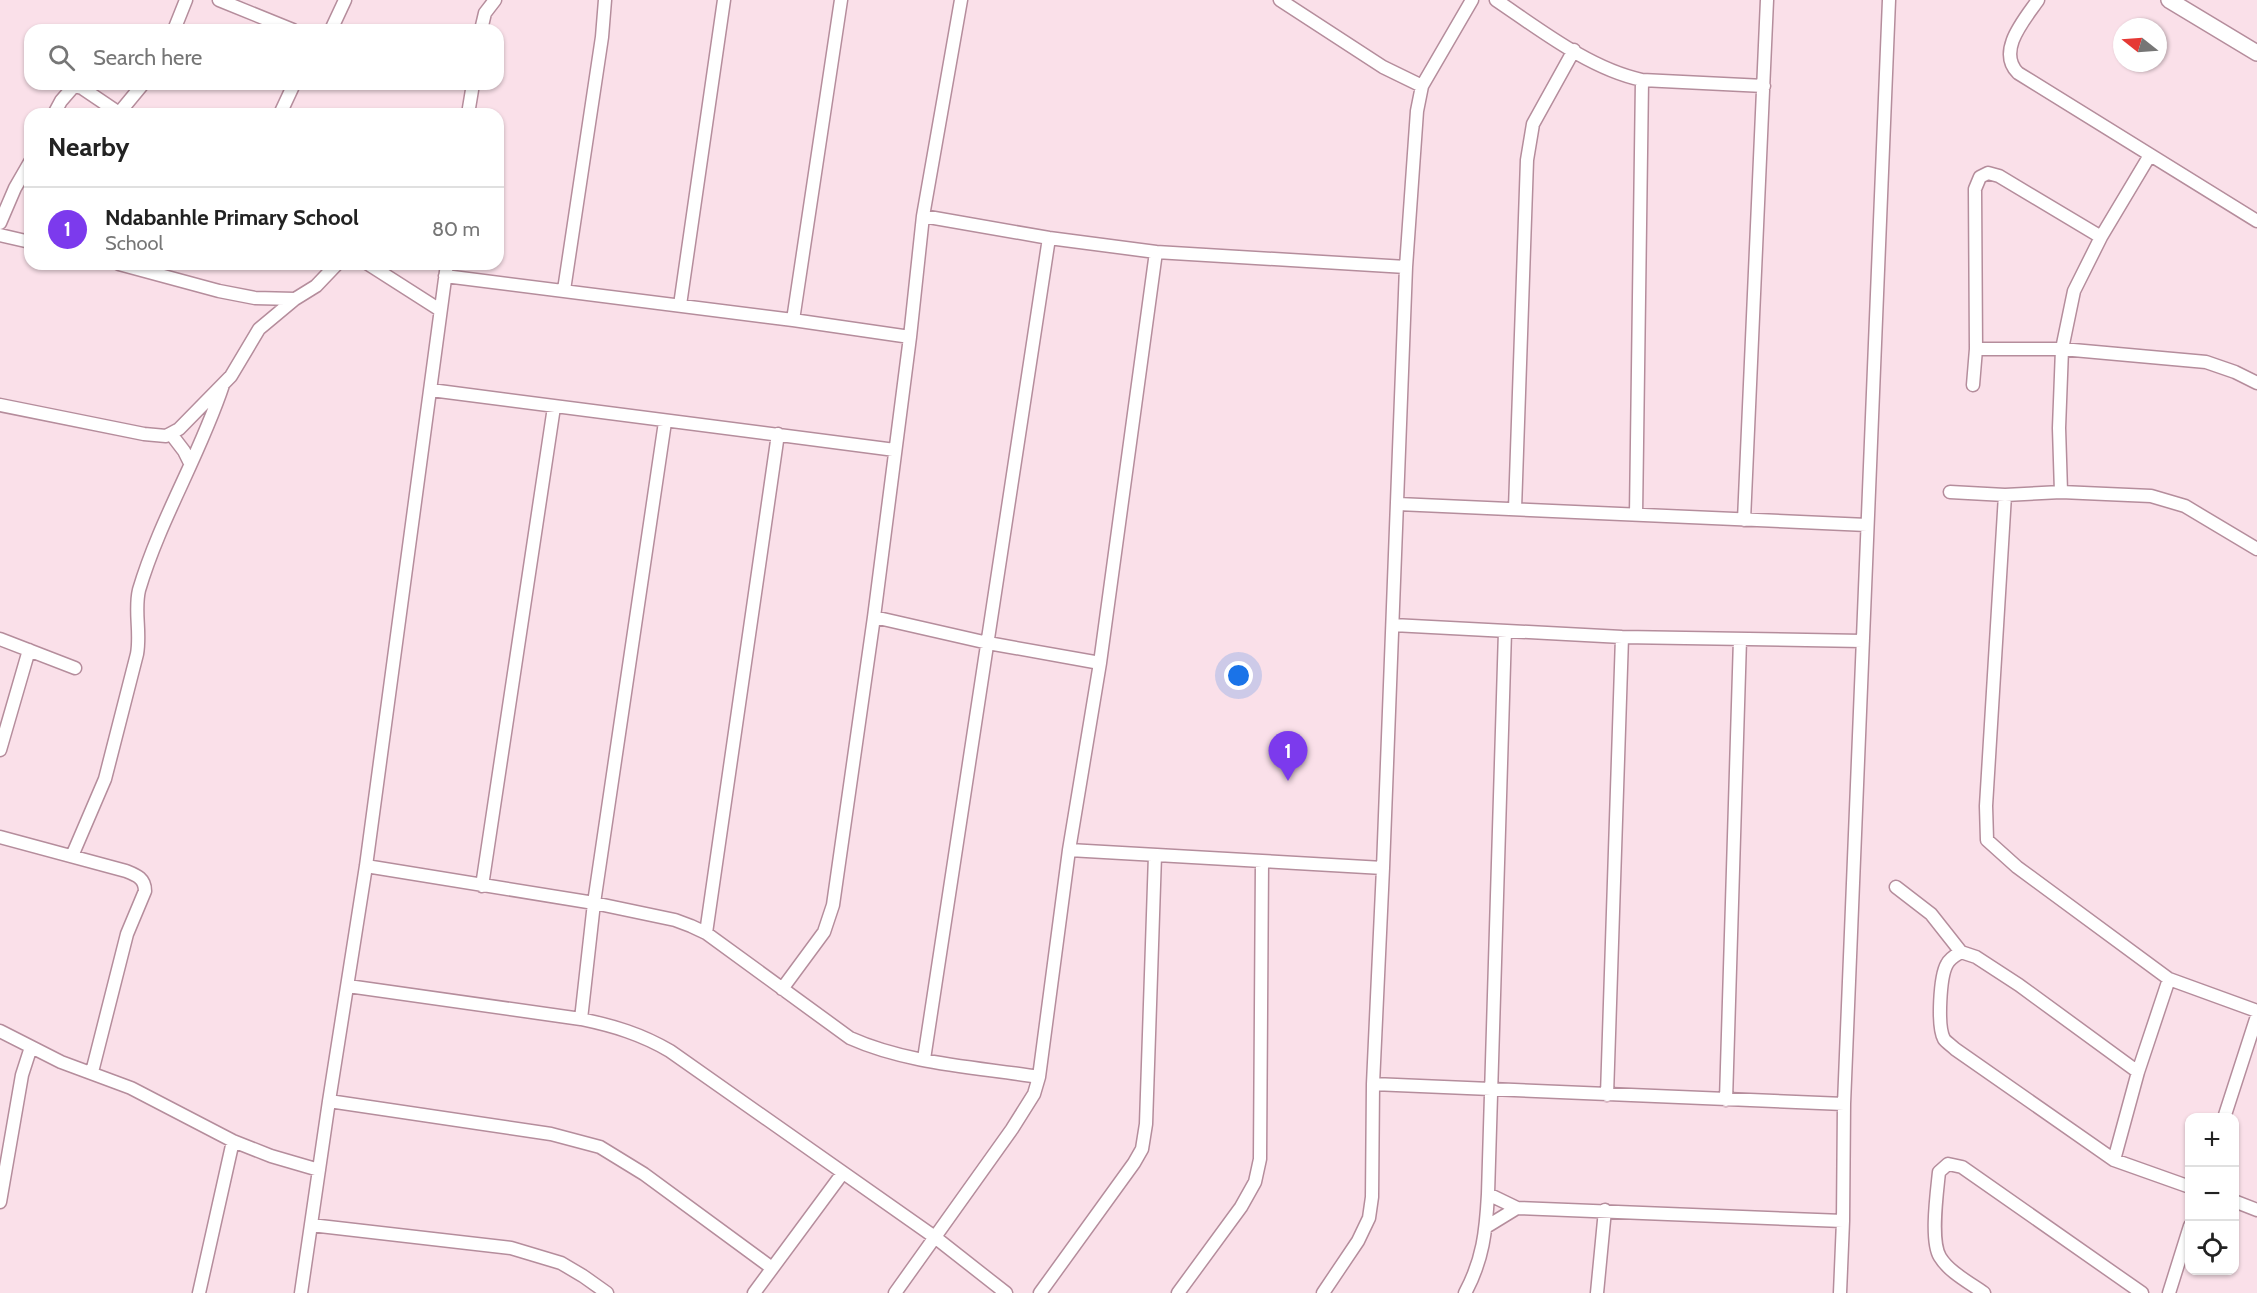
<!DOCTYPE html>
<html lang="en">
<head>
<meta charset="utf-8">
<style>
  :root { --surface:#fff; --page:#f6f6f6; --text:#222; --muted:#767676; --line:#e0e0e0; --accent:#7c3aed }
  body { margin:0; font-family:Cabin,sans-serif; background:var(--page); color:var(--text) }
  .controls { position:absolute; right:18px; bottom:18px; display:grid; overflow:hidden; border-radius:12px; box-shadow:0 2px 4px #0004 }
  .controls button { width:54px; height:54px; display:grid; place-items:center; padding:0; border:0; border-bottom:2px solid var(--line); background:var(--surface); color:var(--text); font:30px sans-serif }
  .compass { position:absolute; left:2113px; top:18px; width:54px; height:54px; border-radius:50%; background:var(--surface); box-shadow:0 2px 4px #0004; rotate:287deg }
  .you { position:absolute; left:1239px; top:676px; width:21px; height:21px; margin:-15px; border:4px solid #fff; border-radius:50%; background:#1a73e8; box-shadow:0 0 0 9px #1a73e833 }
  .badge { display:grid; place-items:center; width:39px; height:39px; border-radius:50%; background:var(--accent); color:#fff; font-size:20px; font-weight:700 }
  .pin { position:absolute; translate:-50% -50px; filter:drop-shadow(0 2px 3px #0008) }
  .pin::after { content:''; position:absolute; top:32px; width:21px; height:18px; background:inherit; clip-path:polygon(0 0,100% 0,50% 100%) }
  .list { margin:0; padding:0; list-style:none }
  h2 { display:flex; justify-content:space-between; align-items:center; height:78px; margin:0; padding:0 24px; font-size:26px }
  h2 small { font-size:20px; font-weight:400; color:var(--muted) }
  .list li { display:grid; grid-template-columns:39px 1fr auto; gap:18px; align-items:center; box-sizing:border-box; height:84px; padding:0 24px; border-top:2px solid var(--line) }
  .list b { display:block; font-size:22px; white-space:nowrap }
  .list p { margin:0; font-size:20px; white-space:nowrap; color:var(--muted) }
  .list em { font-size:20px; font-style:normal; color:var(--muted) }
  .icon { flex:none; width:33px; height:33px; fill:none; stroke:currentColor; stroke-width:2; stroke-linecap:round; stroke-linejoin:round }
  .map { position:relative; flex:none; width:2257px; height:1293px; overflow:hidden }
  .search { position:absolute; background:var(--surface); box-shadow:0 2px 4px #0004; left:24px; top:24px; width:480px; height:66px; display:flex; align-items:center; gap:15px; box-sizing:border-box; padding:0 21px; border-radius:18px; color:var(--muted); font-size:22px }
  .panel { position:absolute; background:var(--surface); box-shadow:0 2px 4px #0004; left:24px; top:108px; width:480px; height:162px; border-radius:18px }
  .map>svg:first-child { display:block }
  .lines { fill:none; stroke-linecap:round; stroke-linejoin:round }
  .minor-casing { stroke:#b58d9c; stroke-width:15 }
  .tertiary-casing { stroke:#b58d9c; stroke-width:18 }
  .minor { stroke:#fff; stroke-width:12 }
  .tertiary { stroke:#fff; stroke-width:15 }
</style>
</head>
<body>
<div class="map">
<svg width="2257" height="1293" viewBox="0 0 2257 1293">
  <rect width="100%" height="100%" fill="#fae0e9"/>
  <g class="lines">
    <g class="minor-casing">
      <path id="minor" d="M 219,0 L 293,30
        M 1280,0 L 1383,67 L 1422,86
        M 1496,0 C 1539,29 1590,69 1642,80 L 1764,86
        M 2038,0 C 2025,19 1996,51 2018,73 L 2257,221
        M 174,30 L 186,0
        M 331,30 L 345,0
        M 481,30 L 485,13 L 495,0
        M 54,114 L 61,101 L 74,86 L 82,88 L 119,113 L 143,84
        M 280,114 L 294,84
        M 468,114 L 473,84
        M 0,223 L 15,188 L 30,162
        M 0,235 L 30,242
        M 1156,252 L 1406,267
        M 119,264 L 219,291 L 255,298 L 295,299 L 316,286 L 337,264
        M 368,264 L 440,310
        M 445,276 L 793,320 L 910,337
        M 564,290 L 602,37 L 605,0
        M 680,305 L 724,0
        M 793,320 L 841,0
        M 1976,349 L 2062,349 L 2206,362 L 2235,372 L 2257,383
        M 1973,385 L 1976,349 L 1975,189 L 1980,177 L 1988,173 L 1999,176 L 2101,237
        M 431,390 L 895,450
        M 0,405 L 144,434 L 166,436 L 179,429 L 231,376 L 259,329 L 295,299
        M 171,434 L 184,451 L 190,463
        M 1950,492 L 2005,495 L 2061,492 L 2151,496 L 2185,506 L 2257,549
        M 2061,492 L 2059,428 L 2062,349 L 2074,291 L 2101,237 L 2150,155
        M 2005,495 L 1986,806 L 1987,840 L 2017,867 L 2169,979 L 2257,1011
        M 1398,504 L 1867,525
        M 1515,509 L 1527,160 L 1533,124 L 1574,50
        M 1636,515 L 1642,80
        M 1744,520 L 1767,0
        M 874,617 L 988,643 L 1100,663
        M 1393,625 L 1622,637 L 1863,641
        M 0,639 L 75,668
        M 0,750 L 29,650
        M 0,837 L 126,871 C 136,875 145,878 145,891 L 127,934 L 92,1072
        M 1069,850 L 1262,861 L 1260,1159 L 1255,1182 L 1241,1207 L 1178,1293
        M 72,856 L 105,779 L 137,654 C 141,632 134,611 139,590 C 160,519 200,455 223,385
        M 1262,861 L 1383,868
        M 366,866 L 594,903 L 675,920 L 691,926 L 706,933 L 850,1038 C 908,1064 976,1067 1039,1077
        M 482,886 L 554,407
        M 1896,887 L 1931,914 L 1961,952
        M 706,933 L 778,434
        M 348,986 L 581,1019 C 614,1026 641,1034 670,1051 L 936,1238 L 1006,1293
        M 782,989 L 824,932 L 833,905 L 874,617 L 910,337 L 923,216 L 961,0
        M 581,1019 L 594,903 L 665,422
        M 0,1031 L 61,1062 L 131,1088 L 233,1141 L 271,1156 L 319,1170
        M 924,1059 L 1049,238
        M 2138,1072 L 2019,985 L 1976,957 L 1961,952 C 1956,955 1950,958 1947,964 C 1940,976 1937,1026 1944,1039 C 1946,1042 1952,1046 1955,1049 L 2114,1160 L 2190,1187
        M 1373,1084 L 1844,1104
        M 1607,1095 L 1622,637
        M 1726,1100 L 1740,639
        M 329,1101 L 551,1134 L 600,1147 L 644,1174 L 772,1268
        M 2224,1118 L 2257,1016
        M 2114,1160 L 2138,1072 L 2169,979
        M 1488,1194 L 1517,1208 L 1843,1221
        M 2234,1201 L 2257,1210
        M 0,1202 L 22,1075 L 31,1047
        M 311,1225 L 511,1248 L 561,1263 L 583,1276 L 607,1293
        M 1486,1227 L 1517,1208
        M 199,1293 L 233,1141
        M 301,1293 L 329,1101 L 366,866 L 447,264
        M 754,1293 L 842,1174
        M 895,1293 L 1012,1129 L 1034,1094 L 1039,1077 L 1069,850 L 1100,663 L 1156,252 L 1049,238 L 923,216
        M 1040,1293 L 1134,1163 L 1142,1149 L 1146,1124 L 1155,855
        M 1323,1293 L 1358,1241 L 1369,1218 L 1372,1197 L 1373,1084 L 1383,868 L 1406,267 L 1417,111 L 1422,86 L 1472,0
        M 1465,1293 C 1483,1260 1486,1231 1488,1194 L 1505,631
        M 1597,1293 L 1605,1210
        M 1840,1293 L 1843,1221 L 1844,1104 L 1889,0
        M 1984,1293 C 1970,1283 1949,1272 1940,1257 C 1930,1241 1937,1192 1939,1172 L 1948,1164 L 1962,1167 L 2142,1293
        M 2169,1293 L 2190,1226"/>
    </g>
    <g class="tertiary-casing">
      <path id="tertiary" d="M 2169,0 L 2257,53"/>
    </g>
    <use href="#minor" class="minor"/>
    <use href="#tertiary" class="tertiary"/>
  </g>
</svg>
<div class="controls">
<button>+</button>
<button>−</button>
<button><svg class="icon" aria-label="locate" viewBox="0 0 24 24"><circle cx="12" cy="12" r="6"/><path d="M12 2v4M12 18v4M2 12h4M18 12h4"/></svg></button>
</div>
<svg class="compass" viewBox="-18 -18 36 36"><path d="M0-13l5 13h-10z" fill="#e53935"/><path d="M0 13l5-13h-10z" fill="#767676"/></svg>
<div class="you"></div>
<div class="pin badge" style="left:1288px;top:781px">1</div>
<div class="search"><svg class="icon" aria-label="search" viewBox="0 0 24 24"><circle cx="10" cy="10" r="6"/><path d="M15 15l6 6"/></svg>Search here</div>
<section class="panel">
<h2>Nearby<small></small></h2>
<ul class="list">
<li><span class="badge">1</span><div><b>Ndabanhle Primary School</b><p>School</p></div><em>80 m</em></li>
</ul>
</section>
</div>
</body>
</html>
